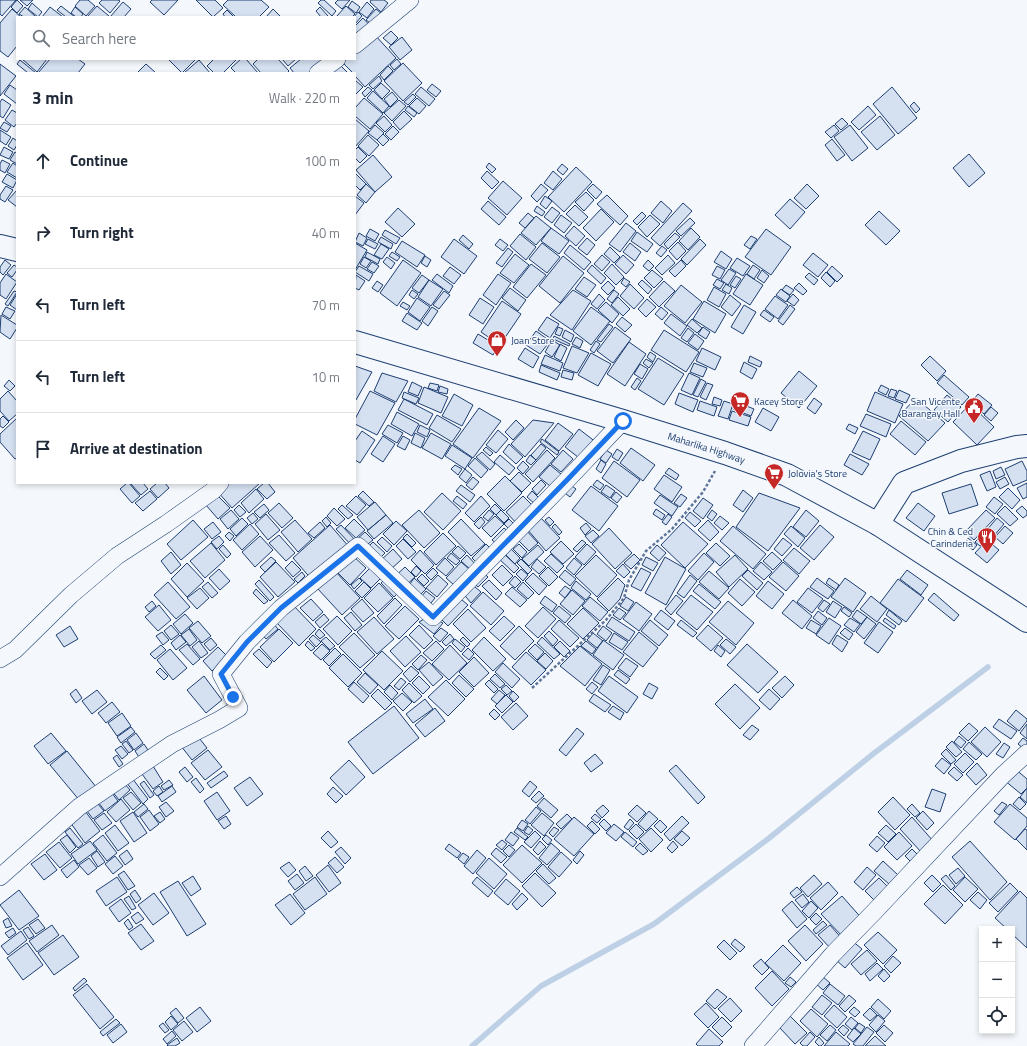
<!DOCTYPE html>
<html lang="en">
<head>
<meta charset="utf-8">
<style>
  :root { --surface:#fff; --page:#f2f2f3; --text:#1f2937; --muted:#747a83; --line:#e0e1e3 }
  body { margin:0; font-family:"Titillium Web",sans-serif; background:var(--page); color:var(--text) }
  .controls { position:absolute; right:12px; bottom:12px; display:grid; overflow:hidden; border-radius:0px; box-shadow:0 2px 6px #0003 }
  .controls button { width:36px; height:36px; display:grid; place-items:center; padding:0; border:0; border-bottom:1px solid var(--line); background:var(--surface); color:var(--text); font:20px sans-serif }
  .stop { position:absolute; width:12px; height:12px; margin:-9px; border:3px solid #1a73e8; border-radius:50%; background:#fff }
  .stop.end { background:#1a73e8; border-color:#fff; box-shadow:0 1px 4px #0008 }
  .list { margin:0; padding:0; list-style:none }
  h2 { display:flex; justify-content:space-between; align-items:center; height:52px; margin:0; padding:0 16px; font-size:17px }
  h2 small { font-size:13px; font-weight:400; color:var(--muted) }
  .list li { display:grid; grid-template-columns:26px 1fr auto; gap:12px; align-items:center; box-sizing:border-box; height:72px; padding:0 16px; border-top:1px solid var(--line) }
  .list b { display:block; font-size:15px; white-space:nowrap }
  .list em { font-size:13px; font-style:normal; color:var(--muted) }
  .icon { flex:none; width:22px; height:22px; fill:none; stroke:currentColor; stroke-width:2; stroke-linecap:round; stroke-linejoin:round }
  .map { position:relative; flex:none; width:1027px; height:1046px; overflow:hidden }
  .search { position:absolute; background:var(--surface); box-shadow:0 2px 6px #0003; left:16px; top:16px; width:340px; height:44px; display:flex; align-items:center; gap:10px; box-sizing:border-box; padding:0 14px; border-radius:0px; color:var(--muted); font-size:15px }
  .panel { position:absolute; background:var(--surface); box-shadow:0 2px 6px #0003; left:16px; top:72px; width:340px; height:412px; border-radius:0px }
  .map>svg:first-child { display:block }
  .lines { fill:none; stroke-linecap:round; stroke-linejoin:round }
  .stream { stroke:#bed0e5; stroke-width:5.5 }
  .building { fill:#d5e0f0; stroke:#1d3f73 }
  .street-casing { stroke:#1d3f73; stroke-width:18 }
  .secondary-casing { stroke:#1d3f73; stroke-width:24 }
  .highway-casing { stroke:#1d3f73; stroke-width:24 }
  .path { stroke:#5e769c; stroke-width:2.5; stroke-dasharray:3 2; stroke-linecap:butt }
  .street { stroke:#f4f7fb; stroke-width:17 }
  .secondary { stroke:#f4f7fb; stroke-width:22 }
  .highway { stroke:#f4f7fb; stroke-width:22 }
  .route { stroke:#1a73e8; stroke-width:5 }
  .labels { text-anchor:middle; stroke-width:3; stroke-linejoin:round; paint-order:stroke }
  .poi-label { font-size:10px; fill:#1d3f73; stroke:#f4f7fb; text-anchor:start }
  .street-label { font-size:10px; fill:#1d3f73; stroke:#f4f7fb }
</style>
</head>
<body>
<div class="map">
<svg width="1027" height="1046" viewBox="0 0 1027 1046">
  <rect width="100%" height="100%" fill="#f4f7fb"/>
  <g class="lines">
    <path class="stream" d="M 472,1046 L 541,986 L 654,924 L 768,839 L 873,754 L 988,667"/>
  </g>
  <path class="building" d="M 0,0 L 16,0 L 2,16 L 0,14 Z
    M 17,0 L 23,6 L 17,13 L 11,7 Z
    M 20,0 L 33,0 L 27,6 Z
    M 80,0 L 88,0 L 95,6 L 86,16 L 75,6 Z
    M 102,0 L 118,0 L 120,1 L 110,13 L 99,3 Z
    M 152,0 L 178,0 L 164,15 L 150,2 Z
    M 196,0 L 215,0 L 223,8 L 213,17 Z
    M 228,0 L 261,0 L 269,7 L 259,17 L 236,17 L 223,5 Z
    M 321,0 L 324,0 L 336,11 L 332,16 L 318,3 Z
    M 338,0 L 350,0 L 342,9 L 335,3 Z
    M 371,0 L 384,0 L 388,3 L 381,12 L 370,2 Z
    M 352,1 L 360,7 L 356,13 L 348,7 Z
    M 123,2 L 131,9 L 124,17 L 110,17 Z
    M 367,2 L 374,9 L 367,18 L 359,12 Z
    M 32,3 L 42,12 L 38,17 L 28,9 Z
    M 61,6 L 75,17 L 66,17 L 57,10 Z
    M 97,6 L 109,16 L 109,17 L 87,17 Z
    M 346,6 L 355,14 L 352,17 L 336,17 Z
    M 25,7 L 36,17 L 24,17 L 19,14 Z
    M 50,7 L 63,17 L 42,17 Z
    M 75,7 L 83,14 L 81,17 L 76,17 L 71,13 Z
    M 320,7 L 328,16 L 327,17 L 321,17 L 316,11 Z
    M 12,9 L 21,17 L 17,17 L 17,46 L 8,57 L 0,51 L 0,23 Z
    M 273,9 L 281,17 L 266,17 Z
    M 376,9 L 383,15 L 374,26 L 366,20 Z
    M 227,10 L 234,17 L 225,17 L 223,14 Z
    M 358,12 L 362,16 L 355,24 L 354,17 Z
    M 363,18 L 371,27 L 355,40 L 355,26 Z
    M 391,31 L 398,38 L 391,45 L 383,38 Z
    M 374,34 L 396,58 L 365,87 L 355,76 L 355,73 L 353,73 L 343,63 L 347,59 L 355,59 L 355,51 Z
    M 402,37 L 412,50 L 400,60 L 389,47 Z
    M 22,59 L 47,59 L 37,72 Z
    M 50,59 L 78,59 L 85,64 L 78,73 L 38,73 Z
    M 168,59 L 196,59 L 182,73 Z
    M 214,59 L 237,59 L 223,73 L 214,73 L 207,66 Z
    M 241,59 L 246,59 L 258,73 L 236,73 L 231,68 Z
    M 258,59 L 278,59 L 289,71 L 287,73 L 261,73 L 253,64 Z
    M 282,59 L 296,59 L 288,66 Z
    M 301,59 L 324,59 L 312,73 L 294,73 L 290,68 Z
    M 397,59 L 401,64 L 394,70 L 390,65 Z
    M 20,60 L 36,73 L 28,73 L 17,64 Z
    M 199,60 L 210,73 L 184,73 Z
    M 403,63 L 422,83 L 403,101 L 384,81 Z
    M 0,64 L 16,76 L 0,96 Z
    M 146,64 L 156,73 L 137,73 Z
    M 339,64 L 348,73 L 329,73 Z
    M 388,66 L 393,71 L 384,80 L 380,75 Z
    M 379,76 L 382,81 L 373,89 L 369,85 Z
    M 355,80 L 363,87 L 355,95 Z
    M 381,83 L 390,91 L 382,99 L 374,90 Z
    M 432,84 L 441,91 L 436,97 L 427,90 Z
    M 10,85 L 17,90 L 17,104 L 4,94 Z
    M 368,87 L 372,90 L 365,97 L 362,93 Z
    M 421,87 L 435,99 L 429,106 L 415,94 Z
    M 892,87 L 917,118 L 898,134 L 873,104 Z
    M 373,91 L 389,106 L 383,113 L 367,98 Z
    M 392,92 L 398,99 L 390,107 L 384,99 Z
    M 413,94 L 416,97 L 408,105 L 404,102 Z
    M 364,98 L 383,114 L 370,129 L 355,116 L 355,108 Z
    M 417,98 L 426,106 L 419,114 L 409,106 Z
    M 2,99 L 11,105 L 3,118 L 0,116 L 0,102 Z
    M 399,100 L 406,106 L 392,121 L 384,113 Z
    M 914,102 L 920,109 L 916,113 L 910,106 Z
    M 408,106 L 417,113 L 414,117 L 405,110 Z
    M 868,106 L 876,115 L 859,130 L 851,122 Z
    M 12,110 L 17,113 L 17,123 L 14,127 L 5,120 Z
    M 404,111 L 412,119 L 400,130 L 393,122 Z
    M 384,116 L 392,125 L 385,132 L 376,123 Z
    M 880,116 L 895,135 L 877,150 L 861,132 Z
    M 842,118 L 848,124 L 841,130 L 835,124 Z
    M 355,119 L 369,131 L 355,147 Z
    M 4,122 L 11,126 L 7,132 L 0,128 Z
    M 375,125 L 384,133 L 377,140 L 368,133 Z
    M 834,125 L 839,131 L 831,138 L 825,132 Z
    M 850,125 L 868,148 L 852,161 L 834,137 Z
    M 393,126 L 399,132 L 391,140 L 385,134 Z
    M 0,130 L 11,137 L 6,145 L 0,141 Z
    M 383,134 L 389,140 L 383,146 L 377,140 Z
    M 368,135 L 379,145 L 369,156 L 358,146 Z
    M 13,138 L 17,141 L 17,145 L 14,150 L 8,146 Z
    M 832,139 L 845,155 L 837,161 L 825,145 Z
    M 4,147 L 13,152 L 9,159 L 0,155 Z
    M 358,147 L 367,156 L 360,163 L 355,158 L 355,150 Z
    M 15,152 L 17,153 L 17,164 L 10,160 Z
    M 969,154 L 985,173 L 969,187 L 953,168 Z
    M 373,155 L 392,177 L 375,192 L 356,170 Z
    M 2,160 L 10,164 L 5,173 L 0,170 L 0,164 Z
    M 13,163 L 17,166 L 17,178 L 7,172 Z
    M 489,163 L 496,169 L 492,173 L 486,167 Z
    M 562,164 L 568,169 L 563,175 L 557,170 Z
    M 576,167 L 592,182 L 564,212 L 548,197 Z
    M 487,171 L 499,182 L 492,189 L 481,178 Z
    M 553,171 L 562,179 L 553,190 L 544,183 Z
    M 355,173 L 366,184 L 360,190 L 355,185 Z
    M 7,174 L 17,180 L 13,188 L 2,182 Z
    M 503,181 L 522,198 L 507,215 L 488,198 Z
    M 366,184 L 375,192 L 366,203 L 357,195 Z
    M 541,184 L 548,190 L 537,202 L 531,196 Z
    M 593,184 L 602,192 L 596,199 L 587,190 Z
    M 807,184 L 819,196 L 806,209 L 794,198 Z
    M 6,186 L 13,190 L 5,202 L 0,199 L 0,195 Z
    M 17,190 L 17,207 L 8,200 Z
    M 586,192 L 594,200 L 584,211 L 575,202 Z
    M 607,195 L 628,216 L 620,225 L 597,204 Z
    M 355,196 L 364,203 L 355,215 Z
    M 545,196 L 552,201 L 546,209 L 540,204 Z
    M 790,199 L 805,212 L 790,229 L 775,215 Z
    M 488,201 L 506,217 L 499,225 L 481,209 Z
    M 661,201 L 672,211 L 663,223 L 651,213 Z
    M 683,203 L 692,211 L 660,246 L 651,238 Z
    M 575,205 L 588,217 L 579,226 L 566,214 Z
    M 537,206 L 545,212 L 542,216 L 534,211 Z
    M 552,207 L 560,213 L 552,223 L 544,217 Z
    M 398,208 L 415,224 L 402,237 L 385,222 Z
    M 601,209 L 614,222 L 596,241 L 583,228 Z
    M 879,211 L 900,231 L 886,245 L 865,225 Z
    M 642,212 L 646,216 L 637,225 L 633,221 Z
    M 528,213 L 534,218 L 525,228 L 519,223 Z
    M 561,215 L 572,223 L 564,233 L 554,225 Z
    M 650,215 L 660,224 L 647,237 L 638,227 Z
    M 536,216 L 551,228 L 536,245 L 521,233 Z
    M 690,218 L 695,223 L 681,236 L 676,231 Z
    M 626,223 L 636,231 L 620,252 L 609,244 Z
    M 574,226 L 585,236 L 576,246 L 565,236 Z
    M 551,228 L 569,241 L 559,254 L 541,241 Z
    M 691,228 L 700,237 L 688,250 L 679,241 Z
    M 370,229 L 379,234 L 375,241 L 366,236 Z
    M 766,229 L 791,247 L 771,275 L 745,257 Z
    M 385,230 L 400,238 L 396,244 L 382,235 Z
    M 637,232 L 653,244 L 647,252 L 631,241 Z
    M 359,233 L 367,238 L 363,246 L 355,242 Z
    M 675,233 L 680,237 L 668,249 L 664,244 Z
    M 520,234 L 536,247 L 526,260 L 510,246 Z
    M 463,235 L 473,244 L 469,249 L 459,240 Z
    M 751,236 L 757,239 L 750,249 L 744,245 Z
    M 381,237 L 393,244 L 391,249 L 378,242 Z
    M 587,238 L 595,245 L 587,255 L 578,248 Z
    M 368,239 L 378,244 L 375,249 L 365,244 Z
    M 454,239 L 477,256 L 464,274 L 441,257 Z
    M 500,239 L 508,245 L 503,251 L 495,245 Z
    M 700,239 L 706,245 L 687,265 L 681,259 Z
    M 402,241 L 425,255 L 417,267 L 395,252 Z
    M 678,242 L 686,251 L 677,260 L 669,251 Z
    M 355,243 L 367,250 L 355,270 Z
    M 542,243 L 560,257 L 547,273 L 529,259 Z
    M 630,243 L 641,252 L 635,261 L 623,252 Z
    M 381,244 L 389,249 L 382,259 L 374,255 Z
    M 570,245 L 591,262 L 584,270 L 564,253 Z
    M 662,246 L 667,250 L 661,257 L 656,253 Z
    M 610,247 L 620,257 L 614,263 L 604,254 Z
    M 508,248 L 513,252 L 502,267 L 496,263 Z
    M 721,251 L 732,259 L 726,269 L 714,262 Z
    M 367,252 L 380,259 L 378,264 L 365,257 Z
    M 392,252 L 400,257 L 397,261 L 389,256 Z
    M 813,253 L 828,265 L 818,277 L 803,265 Z
    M 515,254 L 529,265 L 514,283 L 500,273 Z
    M 602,255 L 610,262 L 602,271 L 594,264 Z
    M 623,255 L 634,265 L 626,274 L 615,264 Z
    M 668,255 L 675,263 L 662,275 L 655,268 Z
    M 425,256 L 431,260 L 427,267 L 421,263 Z
    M 563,256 L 584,273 L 560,303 L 539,286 Z
    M 364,257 L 371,261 L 366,268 L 360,264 Z
    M 387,257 L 395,263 L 391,269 L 383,262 Z
    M 737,258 L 750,266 L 743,276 L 730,268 Z
    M 5,260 L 11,265 L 3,275 L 0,272 L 0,267 Z
    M 403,260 L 421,273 L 397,306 L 380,293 Z
    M 648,260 L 654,266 L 649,271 L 643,266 Z
    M 681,260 L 686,266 L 675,277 L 669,271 Z
    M 372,262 L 379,266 L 374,273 L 367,269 Z
    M 531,264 L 546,275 L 527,298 L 513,287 Z
    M 612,264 L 624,277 L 616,285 L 604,273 Z
    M 14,265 L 17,267 L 17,270 L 12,277 L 7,273 Z
    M 592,265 L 606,278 L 601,284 L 587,271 Z
    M 753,265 L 760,270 L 754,279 L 747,274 Z
    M 359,266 L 373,274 L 369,281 L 355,272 Z
    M 717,266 L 725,270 L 720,279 L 712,275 Z
    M 832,266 L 843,276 L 837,282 L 827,272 Z
    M 450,267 L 461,275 L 454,284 L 443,276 Z
    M 729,269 L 736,273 L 728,285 L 721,280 Z
    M 652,270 L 663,279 L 654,288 L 644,278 Z
    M 762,270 L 769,276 L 764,283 L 757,278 Z
    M 826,272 L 835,281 L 830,287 L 821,278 Z
    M 809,273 L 818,280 L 814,285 L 805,277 Z
    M 6,274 L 17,282 L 6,299 L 0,295 L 0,283 Z
    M 437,274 L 453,286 L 449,293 L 432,280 Z
    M 498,274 L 511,283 L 496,305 L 483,295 Z
    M 746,274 L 763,285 L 750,305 L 733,294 Z
    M 356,275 L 365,281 L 359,290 L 355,288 Z
    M 422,275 L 429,280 L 419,293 L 412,288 Z
    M 736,276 L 741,279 L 735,288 L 730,285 Z
    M 584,277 L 596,285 L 587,297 L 575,289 Z
    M 624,278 L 630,282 L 626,287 L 621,283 Z
    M 717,279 L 724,283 L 720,289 L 713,285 Z
    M 429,280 L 443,289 L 431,306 L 418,297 Z
    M 642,280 L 652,289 L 648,294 L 638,284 Z
    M 377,281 L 383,285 L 378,292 L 372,288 Z
    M 608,281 L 615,288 L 608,295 L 601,288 Z
    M 664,281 L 675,291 L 659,307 L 649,297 Z
    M 799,283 L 807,291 L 803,295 L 794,288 Z
    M 630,284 L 644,298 L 634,309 L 620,296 Z
    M 726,284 L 732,288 L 729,294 L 722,290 Z
    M 681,285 L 702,302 L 685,323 L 664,306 Z
    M 786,285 L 794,290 L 790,295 L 782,290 Z
    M 714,287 L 726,294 L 719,307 L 707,300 Z
    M 510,288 L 526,300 L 518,311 L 502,298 Z
    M 781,289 L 790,296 L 786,302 L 776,295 Z
    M 412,290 L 418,294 L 414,299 L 409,295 Z
    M 573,290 L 591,301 L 572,330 L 550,315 Z
    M 614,290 L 619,294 L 612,303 L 607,299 Z
    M 14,291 L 17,292 L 8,306 L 5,304 Z
    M 444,291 L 450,295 L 439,309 L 433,305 Z
    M 17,294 L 17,310 L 10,305 Z
    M 599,294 L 605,300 L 597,309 L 591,304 Z
    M 793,294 L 799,300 L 794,306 L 787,301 Z
    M 730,295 L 741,304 L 732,316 L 721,307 Z
    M 775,296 L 788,305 L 778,319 L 765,309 Z
    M 618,297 L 630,309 L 623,316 L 611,305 Z
    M 417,298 L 430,307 L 420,321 L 408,312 Z
    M 480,298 L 494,307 L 483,324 L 469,315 Z
    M 647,299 L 656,307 L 646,317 L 638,309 Z
    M 502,301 L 521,314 L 500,345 L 481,332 Z
    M 704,301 L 726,314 L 715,333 L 693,319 Z
    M 403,302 L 410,306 L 407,310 L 400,306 Z
    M 606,302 L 619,314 L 612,323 L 598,310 Z
    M 744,305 L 756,312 L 743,334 L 731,327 Z
    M 790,305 L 795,309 L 783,325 L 778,321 Z
    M 6,307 L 15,311 L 10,319 L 2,314 Z
    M 432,307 L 438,311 L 428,326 L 422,321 Z
    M 591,307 L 610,321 L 591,345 L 573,331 Z
    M 661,307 L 668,313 L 662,320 L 655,314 Z
    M 764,310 L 774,317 L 770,322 L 760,315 Z
    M 407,313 L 422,323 L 417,330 L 402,321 Z
    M 671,314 L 687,326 L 680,336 L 664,323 Z
    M 1,315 L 17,325 L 17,328 L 10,339 L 0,332 Z
    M 547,317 L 559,324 L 550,338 L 538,330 Z
    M 622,317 L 632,325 L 625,332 L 616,324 Z
    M 692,319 L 702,328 L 697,333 L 687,325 Z
    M 609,324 L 613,327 L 601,342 L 597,340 Z
    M 558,327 L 563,329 L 560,336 L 555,334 Z
    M 615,327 L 631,339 L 613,363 L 597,351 Z
    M 703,327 L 710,332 L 706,339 L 698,334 Z
    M 688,328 L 694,333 L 687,342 L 681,338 Z
    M 565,330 L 574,335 L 571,342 L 562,337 Z
    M 664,330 L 699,352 L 686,372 L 651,350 Z
    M 536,331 L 550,341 L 540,354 L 526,345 Z
    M 478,334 L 498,346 L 493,355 L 473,343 Z
    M 695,334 L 704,341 L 698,350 L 688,343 Z
    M 554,336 L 570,344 L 569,346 L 553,339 Z
    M 576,337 L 583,341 L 580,348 L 572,344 Z
    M 552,340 L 560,345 L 552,357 L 545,352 Z
    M 596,341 L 600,344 L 594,353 L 590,350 Z
    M 629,342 L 646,354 L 625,386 L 607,374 Z
    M 560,344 L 567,348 L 561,361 L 554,357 Z
    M 572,346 L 589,353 L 577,373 L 563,368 Z
    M 525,348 L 539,357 L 533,368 L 518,359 Z
    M 702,348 L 721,357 L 715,370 L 696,361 Z
    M 650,352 L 656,356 L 653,362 L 647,357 Z
    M 591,353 L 611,364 L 598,386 L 578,375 Z
    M 545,355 L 563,363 L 560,371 L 541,364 Z
    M 750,356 L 762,362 L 760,367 L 748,362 Z
    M 930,356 L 946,371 L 937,381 L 921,365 Z
    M 658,358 L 684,374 L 664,405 L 638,389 Z
    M 646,359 L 653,363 L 649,368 L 643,363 Z
    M 744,362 L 757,369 L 752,379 L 740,372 Z
    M 694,363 L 707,368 L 703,377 L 690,372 Z
    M 640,364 L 648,369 L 642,379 L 634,374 Z
    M 541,365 L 560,373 L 557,380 L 539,372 Z
    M 355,366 L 372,372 L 356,400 L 355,399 Z
    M 563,370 L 574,373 L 572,380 L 561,377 Z
    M 799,371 L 817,386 L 799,408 L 781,393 Z
    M 382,373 L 408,381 L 396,402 L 374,391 Z
    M 689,373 L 700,378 L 692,395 L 681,390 Z
    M 944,375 L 969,397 L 962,405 L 937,383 Z
    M 637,378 L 641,381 L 635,390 L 631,387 Z
    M 701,379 L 706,382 L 698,397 L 693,395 Z
    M 9,380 L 15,386 L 10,391 L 4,386 Z
    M 412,382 L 422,387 L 418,396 L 408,392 Z
    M 430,383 L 439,385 L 437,391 L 428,388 Z
    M 707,383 L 713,385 L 706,400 L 700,397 Z
    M 881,385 L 889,389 L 886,395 L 878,391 Z
    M 440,386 L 448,389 L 447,394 L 438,392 Z
    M 424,387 L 448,397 L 441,413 L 418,403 Z
    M 891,389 L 897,391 L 894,398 L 888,396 Z
    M 899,390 L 910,395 L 906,403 L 895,399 Z
    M 8,391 L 17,401 L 17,414 L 9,421 L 0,411 L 0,399 Z
    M 370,391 L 395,403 L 377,435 L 355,424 L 355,419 Z
    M 404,392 L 419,398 L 416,404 L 402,398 Z
    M 875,392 L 903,404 L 895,423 L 867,411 Z
    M 679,393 L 698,400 L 693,412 L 675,404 Z
    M 454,394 L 473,405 L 462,426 L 442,416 Z
    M 978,394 L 992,405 L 984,414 L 971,403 Z
    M 947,395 L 961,407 L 948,422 L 934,410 Z
    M 714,397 L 722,400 L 720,406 L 712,404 Z
    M 814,398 L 822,404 L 815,414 L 807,408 Z
    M 916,398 L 945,423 L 928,441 L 899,416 Z
    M 404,399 L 433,414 L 427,425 L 398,410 Z
    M 700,401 L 717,407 L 714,416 L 697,410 Z
    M 724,401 L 733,404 L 728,419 L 718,416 Z
    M 735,404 L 742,406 L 740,412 L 733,409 Z
    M 970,404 L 994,427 L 977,445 L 953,422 Z
    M 744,405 L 754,409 L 751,416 L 741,412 Z
    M 991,407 L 998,413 L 991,421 L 984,415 Z
    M 479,408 L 501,421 L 473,458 L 453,444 Z
    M 763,408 L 779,417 L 771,431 L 755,422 Z
    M 732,411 L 751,417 L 748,426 L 729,420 Z
    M 397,412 L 419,424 L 412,436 L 391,424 Z
    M 866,414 L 891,424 L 886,437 L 860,426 Z
    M 437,415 L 461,429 L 452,442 L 429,428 Z
    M 3,416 L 9,422 L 3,428 L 0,426 L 0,419 Z
    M 17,418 L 17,458 L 15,459 L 0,442 L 0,434 Z
    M 516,420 L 524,428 L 513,440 L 505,432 Z
    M 533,420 L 554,423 L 525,457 L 511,444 Z
    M 901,421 L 926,442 L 915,455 L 890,434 Z
    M 558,423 L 573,434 L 559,451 L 545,440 Z
    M 849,424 L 858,428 L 855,434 L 846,429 Z
    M 388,425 L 403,433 L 397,443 L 382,434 Z
    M 420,425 L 430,430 L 427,437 L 417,432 Z
    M 579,429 L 597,443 L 583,461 L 565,447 Z
    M 498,430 L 508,439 L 496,453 L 486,445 Z
    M 362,431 L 375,440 L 360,463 L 355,460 L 355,441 Z
    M 863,431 L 880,439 L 870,460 L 852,452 Z
    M 415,433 L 425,438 L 421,448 L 411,443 Z
    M 431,433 L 451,444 L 442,459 L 422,448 Z
    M 383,436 L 395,444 L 383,462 L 371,454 Z
    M 403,436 L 410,440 L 405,450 L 397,446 Z
    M 542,439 L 559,452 L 557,455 L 540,442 Z
    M 509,444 L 523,457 L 516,464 L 503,452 Z
    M 541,444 L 546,448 L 536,460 L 531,455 Z
    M 452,445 L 472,458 L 465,469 L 445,456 Z
    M 486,447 L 493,453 L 490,456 L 483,450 Z
    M 631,448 L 655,465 L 643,481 L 620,463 Z
    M 617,449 L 623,453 L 618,461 L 612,457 Z
    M 547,450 L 555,458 L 533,482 L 525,474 Z
    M 563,450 L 573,459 L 561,472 L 551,464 Z
    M 606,450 L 612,454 L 606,463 L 600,459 Z
    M 482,452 L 495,464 L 490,470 L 476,457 Z
    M 850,454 L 869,464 L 862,475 L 844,465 Z
    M 500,455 L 515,468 L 509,475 L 494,462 Z
    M 530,455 L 536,460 L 531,465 L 526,461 Z
    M 475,458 L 488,470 L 481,478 L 468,466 Z
    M 601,460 L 606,464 L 601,473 L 596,469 Z
    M 523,461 L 529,467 L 523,474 L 517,468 Z
    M 614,461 L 640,480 L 627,497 L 602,478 Z
    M 1022,461 L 1027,471 L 1027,480 L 1013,486 L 1005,469 Z
    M 455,465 L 462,469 L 458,475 L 451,469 Z
    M 550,465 L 561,474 L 550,486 L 539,477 Z
    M 1001,467 L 1005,475 L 996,479 L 993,471 Z
    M 669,468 L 679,475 L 676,480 L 665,473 Z
    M 465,469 L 472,475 L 466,483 L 459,477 Z
    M 990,471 L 996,487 L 987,491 L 980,475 Z
    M 519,472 L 531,483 L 522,492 L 510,481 Z
    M 664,475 L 682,487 L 672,502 L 654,489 Z
    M 505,476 L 522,493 L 504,511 L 487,494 Z
    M 473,477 L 479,482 L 472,490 L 466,485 Z
    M 1005,477 L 1009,484 L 1000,489 L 996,482 Z
    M 541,480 L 546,485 L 537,495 L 532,489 Z
    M 597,480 L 604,485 L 600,490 L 593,485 Z
    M 127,483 L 129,483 L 140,496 L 132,503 L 120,489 Z
    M 130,483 L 143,483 L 148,489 L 141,495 Z
    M 157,483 L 165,483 L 169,488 L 158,498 L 150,489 Z
    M 226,483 L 260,483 L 232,508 L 217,491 Z
    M 264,483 L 268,483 L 275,492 L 267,499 L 257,489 Z
    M 568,483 L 576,489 L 570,497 L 562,491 Z
    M 1027,483 L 1027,497 L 1023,499 L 1017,488 Z
    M 971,484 L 978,505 L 949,514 L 942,493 Z
    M 461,485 L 475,495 L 470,502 L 456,491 Z
    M 606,485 L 615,491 L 610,498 L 601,492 Z
    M 591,486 L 618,506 L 599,531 L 572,510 Z
    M 1008,488 L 1020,500 L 1012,509 L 999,497 Z
    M 256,489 L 264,499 L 249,513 L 241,503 Z
    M 743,490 L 753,498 L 743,512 L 733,505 Z
    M 150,491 L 157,499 L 143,511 L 135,503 Z
    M 363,491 L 374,502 L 369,506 L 358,496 Z
    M 532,491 L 541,500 L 536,505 L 527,497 Z
    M 616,492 L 622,497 L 617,503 L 611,498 Z
    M 442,493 L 461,511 L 443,530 L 424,512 Z
    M 759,493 L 800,508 L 768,551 L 736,527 Z
    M 216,494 L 230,508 L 218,519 L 205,504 Z
    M 681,494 L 687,498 L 680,507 L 674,503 Z
    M 660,495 L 678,507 L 672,516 L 654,503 Z
    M 356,496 L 366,505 L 357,515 L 346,506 Z
    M 457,496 L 467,504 L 463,509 L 453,501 Z
    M 481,496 L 490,506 L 474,522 L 465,513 Z
    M 523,496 L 536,509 L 518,525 L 506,512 Z
    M 994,497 L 1003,504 L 995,514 L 986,507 Z
    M 703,498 L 713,505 L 703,519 L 693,511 Z
    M 375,502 L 386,515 L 368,530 L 357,517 Z
    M 279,503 L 293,518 L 282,528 L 268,513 Z
    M 918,503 L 935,516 L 924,531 L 906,518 Z
    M 264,504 L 269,510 L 260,518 L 254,512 Z
    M 495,504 L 501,510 L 496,515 L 490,509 Z
    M 239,505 L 246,512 L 240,517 L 234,510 Z
    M 342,505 L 353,515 L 348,519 L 338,509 Z
    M 1005,506 L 1018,519 L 1010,526 L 997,514 Z
    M 1022,506 L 1027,511 L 1027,515 L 1023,518 L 1016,511 Z
    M 334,508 L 345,519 L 337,526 L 327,516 Z
    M 656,509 L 665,515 L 662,520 L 653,514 Z
    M 231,510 L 239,519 L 228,529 L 220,519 Z
    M 419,510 L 440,533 L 424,548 L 402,525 Z
    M 489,510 L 494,514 L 488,521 L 483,517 Z
    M 501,510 L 509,518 L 504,523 L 496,515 Z
    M 712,510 L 717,514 L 712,521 L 707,517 Z
    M 806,510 L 819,521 L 806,537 L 793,527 Z
    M 986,510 L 995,518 L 974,540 L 965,532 Z
    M 690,512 L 701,521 L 695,527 L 685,518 Z
    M 253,513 L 258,519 L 252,524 L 247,518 Z
    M 266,514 L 280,530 L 268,540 L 255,524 Z
    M 668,514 L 672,517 L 666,525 L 662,522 Z
    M 386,515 L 393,523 L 374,539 L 367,531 Z
    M 495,516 L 504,524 L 491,537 L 482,528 Z
    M 720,516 L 729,523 L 722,530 L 714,523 Z
    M 326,517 L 331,523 L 327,527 L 322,521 Z
    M 481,517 L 485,522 L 479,529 L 474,524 Z
    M 540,517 L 560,538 L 546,551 L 527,529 Z
    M 549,517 L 554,522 L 550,526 L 545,520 Z
    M 242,518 L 248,524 L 236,536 L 230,529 Z
    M 997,518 L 1004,524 L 993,537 L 986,531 Z
    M 354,519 L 365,530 L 356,538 L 345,528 Z
    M 461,519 L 485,544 L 471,556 L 448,532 Z
    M 509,519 L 518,528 L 513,533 L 504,524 Z
    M 193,520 L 208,537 L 181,560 L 167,544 Z
    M 295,520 L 312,539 L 298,552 L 281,532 Z
    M 708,520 L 719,532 L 710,541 L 698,530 Z
    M 396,521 L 407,531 L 394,545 L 383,534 Z
    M 213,522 L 221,532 L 212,539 L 204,529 Z
    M 320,522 L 325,528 L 314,538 L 308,533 Z
    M 683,522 L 708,544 L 685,568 L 661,545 Z
    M 586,523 L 591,529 L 585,535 L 580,528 Z
    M 250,524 L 259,534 L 242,550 L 233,540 Z
    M 555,524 L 562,532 L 559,535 L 552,527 Z
    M 330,525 L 350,548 L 313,581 L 293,558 Z
    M 341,525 L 358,543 L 353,547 L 336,529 Z
    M 820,525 L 834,537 L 814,560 L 800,548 Z
    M 733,526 L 766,554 L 753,569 L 720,541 Z
    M 791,526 L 805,538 L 798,547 L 784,534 Z
    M 1005,526 L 1013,533 L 1003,544 L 995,537 Z
    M 504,528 L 511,534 L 499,546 L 492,540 Z
    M 524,528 L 538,543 L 529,551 L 515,537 Z
    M 609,528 L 632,553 L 615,569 L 592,544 Z
    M 593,530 L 599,536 L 591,543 L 585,536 Z
    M 229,532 L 234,536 L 230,541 L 225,536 Z
    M 365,532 L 373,540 L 364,547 L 357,539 Z
    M 443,533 L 456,546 L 436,565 L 424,552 Z
    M 984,533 L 988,537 L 980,546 L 975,542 Z
    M 407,534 L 416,543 L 412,547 L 403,538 Z
    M 279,535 L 295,553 L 286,561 L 269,543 Z
    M 219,536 L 224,542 L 217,549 L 211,542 Z
    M 260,536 L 273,550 L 255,567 L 242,552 Z
    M 382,537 L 392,546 L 387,552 L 377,542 Z
    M 783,538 L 792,545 L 782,556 L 774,549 Z
    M 968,538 L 977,545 L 973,550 L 964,543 Z
    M 403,539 L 416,552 L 408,559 L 396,546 Z
    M 582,540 L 586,543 L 577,552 L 573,549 Z
    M 987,540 L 999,550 L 987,563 L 975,553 Z
    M 561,541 L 574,554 L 563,564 L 550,552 Z
    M 373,542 L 385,553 L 376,562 L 365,550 Z
    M 211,543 L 225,560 L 205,578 L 190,561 Z
    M 716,543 L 730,556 L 720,566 L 706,553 Z
    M 486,544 L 492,550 L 478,564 L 472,558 Z
    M 506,544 L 520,558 L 515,564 L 501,550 Z
    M 519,544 L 527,552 L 522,558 L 513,549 Z
    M 587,544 L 596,552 L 584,565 L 575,557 Z
    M 223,545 L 231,554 L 227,558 L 219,549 Z
    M 538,545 L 544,552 L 529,566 L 522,559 Z
    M 657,545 L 666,553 L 659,561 L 650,553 Z
    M 458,546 L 466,553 L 460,559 L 452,552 Z
    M 794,548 L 810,561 L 799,574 L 783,560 Z
    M 393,549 L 402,559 L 388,572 L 379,562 Z
    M 420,550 L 434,565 L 425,574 L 411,560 Z
    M 171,552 L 181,565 L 171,574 L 161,561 Z
    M 502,552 L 519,568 L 514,573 L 497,557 Z
    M 772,552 L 782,561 L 773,570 L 763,561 Z
    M 451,553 L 460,561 L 456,565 L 447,558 Z
    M 704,553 L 714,562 L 698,580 L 688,571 Z
    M 551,554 L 564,566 L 557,573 L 544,561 Z
    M 634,554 L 640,560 L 631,569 L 624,563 Z
    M 352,555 L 366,568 L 350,585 L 336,571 Z
    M 467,555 L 477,566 L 472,571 L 461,561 Z
    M 596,555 L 617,575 L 597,597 L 575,576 Z
    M 735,555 L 748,569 L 729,587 L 716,572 Z
    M 271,557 L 276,561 L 265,572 L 260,567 Z
    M 646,557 L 658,563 L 653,571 L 642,565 Z
    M 665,557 L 686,569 L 666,605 L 645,593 Z
    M 445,558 L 454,567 L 446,576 L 436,568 Z
    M 574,558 L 582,565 L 574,575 L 566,568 Z
    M 521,559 L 532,570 L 528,574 L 517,563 Z
    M 537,559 L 546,567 L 539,574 L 531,567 Z
    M 292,561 L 301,570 L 293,577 L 285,568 Z
    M 276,562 L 295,582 L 278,597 L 260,577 Z
    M 461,562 L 469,569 L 454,585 L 446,578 Z
    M 761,562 L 772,572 L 764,580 L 753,571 Z
    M 783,562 L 799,576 L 786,591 L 769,577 Z
    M 187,563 L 204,581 L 187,597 L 171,579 Z
    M 374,564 L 384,575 L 371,588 L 360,578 Z
    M 623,564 L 630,572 L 624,578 L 616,571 Z
    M 502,565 L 513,576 L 503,586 L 492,575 Z
    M 416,566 L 421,571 L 416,577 L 411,572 Z
    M 405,567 L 415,577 L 403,588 L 393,578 Z
    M 548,567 L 558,577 L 549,586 L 539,576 Z
    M 433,568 L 438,573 L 431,580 L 426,575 Z
    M 641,568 L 651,573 L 641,591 L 631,586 Z
    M 219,569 L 230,581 L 220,590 L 209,578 Z
    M 521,569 L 528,575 L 523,581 L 516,574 Z
    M 480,570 L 488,577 L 478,587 L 470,580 Z
    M 565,570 L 576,579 L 570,586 L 559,577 Z
    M 748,570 L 763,583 L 757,590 L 742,576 Z
    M 907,570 L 928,585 L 921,595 L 900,579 Z
    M 335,571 L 360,598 L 342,615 L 317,588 Z
    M 709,571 L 729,588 L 719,599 L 699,582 Z
    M 302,572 L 305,576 L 298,583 L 294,579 Z
    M 533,573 L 547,586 L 539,595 L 525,581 Z
    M 422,574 L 429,581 L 424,586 L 417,579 Z
    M 438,575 L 448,584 L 437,597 L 426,588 Z
    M 690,575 L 697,581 L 684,598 L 677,593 Z
    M 515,576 L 521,582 L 515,588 L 509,583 Z
    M 359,578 L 362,581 L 354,589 L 351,585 Z
    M 414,578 L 426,589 L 416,599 L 406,590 Z
    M 618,578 L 625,585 L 620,599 L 609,611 L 597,599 Z
    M 817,578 L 834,591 L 828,599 L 810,587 Z
    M 829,578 L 839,585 L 836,590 L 826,583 Z
    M 845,578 L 866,593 L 853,612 L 831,597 Z
    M 385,579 L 399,592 L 394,597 L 381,583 Z
    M 740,579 L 755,592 L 742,606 L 728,593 Z
    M 898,579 L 924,598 L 906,622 L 880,603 Z
    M 259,580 L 274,597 L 270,601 L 255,584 Z
    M 489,580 L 502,593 L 496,600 L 482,586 Z
    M 576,581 L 591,594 L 586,600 L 571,588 Z
    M 768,581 L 784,594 L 772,609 L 756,596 Z
    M 168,582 L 190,607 L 176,619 L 154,595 Z
    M 208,582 L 218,593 L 212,598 L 202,587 Z
    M 364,582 L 371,589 L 362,598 L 355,591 Z
    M 469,582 L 481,592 L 471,603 L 461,591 Z
    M 523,582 L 534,593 L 528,599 L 517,589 Z
    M 379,583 L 393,598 L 378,612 L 364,598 Z
    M 699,584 L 721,602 L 715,609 L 693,591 Z
    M 565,586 L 571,590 L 565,598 L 559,593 Z
    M 512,587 L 527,600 L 520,607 L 505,594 Z
    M 200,588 L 209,598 L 197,609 L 187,598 Z
    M 808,588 L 823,599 L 812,613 L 797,602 Z
    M 256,589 L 268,601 L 264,604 L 253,593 Z
    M 572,590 L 585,601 L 573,615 L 560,604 Z
    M 426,591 L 435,598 L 427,608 L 418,601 Z
    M 483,592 L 504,611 L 491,625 L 470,606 Z
    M 934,593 L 959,615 L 954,621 L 928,600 Z
    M 456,595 L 468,605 L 448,626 L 438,616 Z
    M 676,595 L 683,601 L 671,615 L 665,609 Z
    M 691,595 L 713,612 L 697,630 L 676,613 Z
    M 545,596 L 557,605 L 552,612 L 540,603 Z
    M 871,596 L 887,609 L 877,622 L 860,609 Z
    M 590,597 L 608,612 L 600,621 L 582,606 Z
    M 626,597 L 634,602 L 628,611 L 620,606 Z
    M 395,598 L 402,605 L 384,624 L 377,616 Z
    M 311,599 L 323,612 L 313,621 L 300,608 Z
    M 362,599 L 374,613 L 363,622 L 351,609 Z
    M 793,600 L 812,616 L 802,629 L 782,613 Z
    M 824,600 L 830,604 L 823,612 L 818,608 Z
    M 152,601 L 156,606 L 149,612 L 145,607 Z
    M 728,601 L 754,623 L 736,645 L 709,622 Z
    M 833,601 L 842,607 L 835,618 L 826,612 Z
    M 636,602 L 652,614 L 639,631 L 623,619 Z
    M 292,604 L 316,629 L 299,646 L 275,621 Z
    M 159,605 L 171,620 L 158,631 L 145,617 Z
    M 405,606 L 419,619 L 399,639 L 385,626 Z
    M 559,606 L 571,616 L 565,623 L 553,613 Z
    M 543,607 L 556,619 L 538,638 L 525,626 Z
    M 844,607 L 852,613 L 849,617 L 841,611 Z
    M 583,608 L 599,623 L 583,639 L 567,624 Z
    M 619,608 L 626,613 L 620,620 L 613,615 Z
    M 468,609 L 486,628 L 471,642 L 453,624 Z
    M 661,610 L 675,621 L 668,630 L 654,619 Z
    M 857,610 L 867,617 L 861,624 L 852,617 Z
    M 889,610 L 902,621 L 899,625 L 886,615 Z
    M 818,611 L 827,618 L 822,625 L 813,618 Z
    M 351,612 L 362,625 L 355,631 L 344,618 Z
    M 185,614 L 193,623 L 181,634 L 173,624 Z
    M 324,614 L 329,620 L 320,628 L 315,622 Z
    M 337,616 L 352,631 L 338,645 L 323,629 Z
    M 429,616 L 443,623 L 434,634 L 419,622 Z
    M 504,616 L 515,626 L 500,641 L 489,631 Z
    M 374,617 L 394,639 L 377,654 L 357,632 Z
    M 612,617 L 635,632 L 629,641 L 606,626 Z
    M 867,617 L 876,624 L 864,639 L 856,632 Z
    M 829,618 L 841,626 L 829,644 L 816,635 Z
    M 850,618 L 860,624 L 854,632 L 844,625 Z
    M 885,618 L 896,626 L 894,629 L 883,621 Z
    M 559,620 L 579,638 L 570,647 L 551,629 Z
    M 650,620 L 668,635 L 659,646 L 641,631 Z
    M 681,620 L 697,633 L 693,637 L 677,625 Z
    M 811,620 L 821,626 L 816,634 L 806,628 Z
    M 198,621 L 211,636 L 202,643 L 189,628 Z
    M 272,622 L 278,629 L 266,639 L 260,632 Z
    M 879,622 L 893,632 L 878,653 L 864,643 Z
    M 171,625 L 179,634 L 171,640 L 164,631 Z
    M 419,625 L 433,640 L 424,649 L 409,635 Z
    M 708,625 L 723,638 L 711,651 L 696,638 Z
    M 70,626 L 78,639 L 64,647 L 56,635 Z
    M 519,626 L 534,641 L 515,660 L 500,646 Z
    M 603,626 L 612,633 L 606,641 L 597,634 Z
    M 441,628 L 448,633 L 440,642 L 433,636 Z
    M 845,628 L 853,634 L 849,640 L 840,633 Z
    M 189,629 L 197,640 L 190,646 L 181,635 Z
    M 279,629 L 293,643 L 274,662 L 260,647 Z
    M 319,629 L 325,635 L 320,639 L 315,634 Z
    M 549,631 L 558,640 L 553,646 L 544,636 Z
    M 162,632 L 169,640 L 163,645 L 156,636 Z
    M 639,632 L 658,648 L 643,667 L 623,652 Z
    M 354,633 L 375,655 L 360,668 L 339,647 Z
    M 593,633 L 603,641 L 597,648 L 587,640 Z
    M 614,633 L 628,642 L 622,650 L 609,642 Z
    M 450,634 L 454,639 L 446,646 L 442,642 Z
    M 180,635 L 186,642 L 176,650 L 171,643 Z
    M 313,635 L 321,642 L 316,647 L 309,639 Z
    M 837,635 L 848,642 L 842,652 L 832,644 Z
    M 406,636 L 421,652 L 405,667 L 390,651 Z
    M 326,637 L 335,646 L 330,650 L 321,641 Z
    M 463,637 L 470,644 L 467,647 L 460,640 Z
    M 484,637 L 506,659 L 493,671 L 472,650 Z
    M 542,637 L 560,654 L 554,659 L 537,643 Z
    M 211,638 L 217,645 L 210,651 L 204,644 Z
    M 455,639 L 465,647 L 461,652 L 452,643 Z
    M 726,639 L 736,647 L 730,654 L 720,645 Z
    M 603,640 L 624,655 L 613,670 L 593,655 Z
    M 199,641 L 208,653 L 201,658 L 192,647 Z
    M 308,641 L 315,648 L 311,651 L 305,645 Z
    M 436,641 L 444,649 L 432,661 L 423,653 Z
    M 560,641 L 570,651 L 564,657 L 554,647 Z
    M 586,641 L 596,649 L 592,654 L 581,646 Z
    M 187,644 L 200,659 L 193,665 L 179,650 Z
    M 322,644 L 330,651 L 321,660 L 313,653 Z
    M 535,644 L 544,652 L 537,660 L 528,651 Z
    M 747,644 L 778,672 L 758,693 L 727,665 Z
    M 161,645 L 166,650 L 155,659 L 150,654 Z
    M 450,645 L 467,663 L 449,680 L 432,664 Z
    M 718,645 L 725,651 L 721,657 L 714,651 Z
    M 580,646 L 602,664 L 585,686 L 560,666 Z
    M 218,647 L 228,657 L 212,671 L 203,661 Z
    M 335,648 L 341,654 L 329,666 L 323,660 Z
    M 468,648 L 474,654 L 469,660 L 462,654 Z
    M 170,649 L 187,668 L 173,680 L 157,660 Z
    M 259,649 L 272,662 L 267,668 L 253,654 Z
    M 382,651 L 403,671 L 384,690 L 363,670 Z
    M 526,652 L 546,670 L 531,685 L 512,667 Z
    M 545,653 L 553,661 L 546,669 L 537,661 Z
    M 343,654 L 362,673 L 348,687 L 329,668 Z
    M 421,655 L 427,660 L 418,670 L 412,664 Z
    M 474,657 L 489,673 L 474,687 L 459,672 Z
    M 626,658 L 638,666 L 630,677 L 618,668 Z
    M 429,662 L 443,677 L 433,686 L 419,670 Z
    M 503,663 L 520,679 L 512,688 L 495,672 Z
    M 603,665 L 610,670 L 601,685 L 593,680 Z
    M 411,666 L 419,673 L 410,682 L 403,674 Z
    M 160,668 L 168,676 L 164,680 L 156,672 Z
    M 618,670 L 630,679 L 626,684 L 614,675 Z
    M 365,673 L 378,685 L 370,694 L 357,682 Z
    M 495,674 L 505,684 L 500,688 L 490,679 Z
    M 459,675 L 474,689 L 466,697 L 452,683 Z
    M 204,676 L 222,700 L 206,713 L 187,690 Z
    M 419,676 L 430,687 L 423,694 L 412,683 Z
    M 609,676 L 638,697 L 627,713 L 598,691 Z
    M 785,676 L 794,685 L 782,698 L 772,688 Z
    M 401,678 L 406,682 L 399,690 L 394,686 Z
    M 446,680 L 465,699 L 448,716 L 428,697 Z
    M 489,680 L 498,689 L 494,693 L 485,684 Z
    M 354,682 L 369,696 L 363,703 L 348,689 Z
    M 592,682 L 598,687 L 592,694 L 586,689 Z
    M 409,683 L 422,696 L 414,703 L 402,690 Z
    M 649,683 L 658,688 L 652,699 L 643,694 Z
    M 735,684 L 760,708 L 740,729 L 715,704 Z
    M 390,685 L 398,693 L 392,700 L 384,692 Z
    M 506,685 L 512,691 L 507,695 L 501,689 Z
    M 76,689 L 82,698 L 76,703 L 70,694 Z
    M 378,689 L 392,703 L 385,710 L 371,696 Z
    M 769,689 L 780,699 L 770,710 L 759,700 Z
    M 97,690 L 107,702 L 92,714 L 82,701 Z
    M 499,690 L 505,695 L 497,704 L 491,699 Z
    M 513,691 L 519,697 L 514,702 L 509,696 Z
    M 402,693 L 412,702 L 403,711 L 393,701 Z
    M 594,694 L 611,705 L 605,712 L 589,701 Z
    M 506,695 L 513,702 L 502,713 L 495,706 Z
    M 425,699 L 433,709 L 413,723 L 406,714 Z
    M 112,702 L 120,712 L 106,723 L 98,713 Z
    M 516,703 L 528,716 L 513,730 L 501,717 Z
    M 394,706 L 419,738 L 373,774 L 348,742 Z
    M 613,706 L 624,713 L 620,720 L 608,712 Z
    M 435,708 L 445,721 L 425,737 L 415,725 Z
    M 494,709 L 500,715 L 495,720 L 489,714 Z
    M 1016,710 L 1027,719 L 1027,721 L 1019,731 L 1007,721 Z
    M 122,713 L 131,726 L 117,736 L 108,723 Z
    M 999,719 L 1017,731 L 1011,739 L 993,727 Z
    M 969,723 L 978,731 L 968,741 L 959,733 Z
    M 1027,724 L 1027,739 L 1020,733 Z
    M 752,725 L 759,730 L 750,740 L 743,735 Z
    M 131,727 L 135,732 L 121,743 L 117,737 Z
    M 985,727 L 1001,742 L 987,757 L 971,742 Z
    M 577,728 L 584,734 L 566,756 L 559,750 Z
    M 51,733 L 66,751 L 48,764 L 34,746 Z
    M 136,733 L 143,743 L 134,750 L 127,740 Z
    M 196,734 L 207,748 L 192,760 L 181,746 Z
    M 959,736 L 966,742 L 961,748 L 954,742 Z
    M 1023,738 L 1027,741 L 1027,745 L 1024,749 L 1018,744 Z
    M 126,741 L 133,750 L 129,753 L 122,744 Z
    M 952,741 L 962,752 L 956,757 L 946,747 Z
    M 969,742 L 982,754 L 976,760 L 963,749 Z
    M 1004,743 L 1010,747 L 1003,758 L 996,754 Z
    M 144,744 L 148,750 L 139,757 L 135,751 Z
    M 121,746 L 128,754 L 122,759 L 115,750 Z
    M 946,749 L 956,760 L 951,764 L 941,754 Z
    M 208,750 L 222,767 L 205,780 L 191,763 Z
    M 67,751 L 97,788 L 80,801 L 50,765 Z
    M 965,753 L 974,762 L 963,773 L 954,764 Z
    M 595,754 L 603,763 L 591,772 L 584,763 Z
    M 117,755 L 123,764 L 119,767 L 113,758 Z
    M 942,758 L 951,765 L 944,774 L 935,766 Z
    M 349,760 L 365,777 L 346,795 L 330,778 Z
    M 977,763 L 987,775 L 976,785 L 966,774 Z
    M 676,765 L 705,797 L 698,804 L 669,771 Z
    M 153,766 L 163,782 L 153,789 L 142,774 Z
    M 185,767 L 193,777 L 187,782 L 179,772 Z
    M 954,767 L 963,775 L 957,781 L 948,773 Z
    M 1014,768 L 1027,779 L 1027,788 L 1021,794 L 1004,780 Z
    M 224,771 L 228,776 L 211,788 L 207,783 Z
    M 250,777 L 263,794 L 247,806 L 234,788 Z
    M 132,778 L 148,799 L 143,804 L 126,782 Z
    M 196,778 L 204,789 L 200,793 L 191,782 Z
    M 169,780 L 173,785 L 164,790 L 161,786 Z
    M 144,781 L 154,795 L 150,798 L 140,784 Z
    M 530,781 L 537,787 L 529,797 L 522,791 Z
    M 123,782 L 130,790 L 119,800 L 112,791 Z
    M 159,786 L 163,792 L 157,796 L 153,791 Z
    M 172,786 L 176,792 L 162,802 L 158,796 Z
    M 333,787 L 343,796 L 336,803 L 327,794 Z
    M 1027,788 L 1027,803 L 1020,797 Z
    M 932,789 L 946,794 L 940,812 L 925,807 Z
    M 539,791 L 544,796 L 536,803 L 531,799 Z
    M 111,792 L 118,801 L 105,811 L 98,802 Z
    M 131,792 L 141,803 L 133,810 L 123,798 Z
    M 217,792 L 230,811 L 217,820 L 204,801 Z
    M 893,797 L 910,815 L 895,830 L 878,812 Z
    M 1019,797 L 1026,804 L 1020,810 L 1013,804 Z
    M 544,798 L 558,810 L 551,818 L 537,806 Z
    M 121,799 L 130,810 L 116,822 L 107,812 Z
    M 166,802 L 174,811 L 166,817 L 159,807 Z
    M 1002,802 L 1007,805 L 999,815 L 994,811 Z
    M 97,803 L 104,811 L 93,819 L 87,811 Z
    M 144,804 L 148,809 L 138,817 L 134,812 Z
    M 912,804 L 920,813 L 915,817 L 907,809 Z
    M 1010,804 L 1027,818 L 1027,826 L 1015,840 L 994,822 Z
    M 603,805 L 609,811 L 602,818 L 596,811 Z
    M 637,805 L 646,813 L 637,822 L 628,814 Z
    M 536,807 L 541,811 L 530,824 L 525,820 Z
    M 149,810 L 159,824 L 150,831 L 140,817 Z
    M 85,811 L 100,831 L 85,843 L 70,822 Z
    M 649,811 L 658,819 L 646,831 L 638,824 Z
    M 923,811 L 934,823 L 927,830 L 916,818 Z
    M 133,812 L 147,833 L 134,842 L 120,821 Z
    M 160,812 L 165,819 L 160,823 L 154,816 Z
    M 104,813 L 112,823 L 102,830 L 94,820 Z
    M 542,813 L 554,823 L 544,836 L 531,825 Z
    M 567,814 L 572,819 L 561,829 L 556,824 Z
    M 595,814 L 601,819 L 597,823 L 591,818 Z
    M 226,816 L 231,824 L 224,829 L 218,821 Z
    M 682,816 L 689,823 L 670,841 L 664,834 Z
    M 574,817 L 594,834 L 574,856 L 554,839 Z
    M 912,817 L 934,842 L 922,853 L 900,829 Z
    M 604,819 L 611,826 L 606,831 L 599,824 Z
    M 630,819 L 634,823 L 628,830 L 624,827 Z
    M 522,820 L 528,824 L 523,831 L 517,827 Z
    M 660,820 L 667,827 L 661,833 L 654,826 Z
    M 592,821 L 600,829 L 595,834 L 587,826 Z
    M 614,824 L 624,832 L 616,841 L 606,833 Z
    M 636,824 L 644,832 L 637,839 L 629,831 Z
    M 115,825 L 129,843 L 118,851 L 105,833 Z
    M 886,825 L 896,834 L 888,842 L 878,833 Z
    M 528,826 L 533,830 L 529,835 L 524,832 Z
    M 554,827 L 559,830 L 553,837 L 549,833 Z
    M 70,828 L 83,844 L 78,848 L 65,832 Z
    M 517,828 L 528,837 L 525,840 L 514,832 Z
    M 651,828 L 663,840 L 651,852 L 639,839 Z
    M 1025,829 L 1027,830 L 1027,850 L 1016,839 Z
    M 328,831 L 338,842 L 331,848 L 321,838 Z
    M 535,831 L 541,837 L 531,848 L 524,842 Z
    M 682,831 L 690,838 L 682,846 L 674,839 Z
    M 511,832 L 519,838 L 513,846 L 505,840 Z
    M 625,832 L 637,842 L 633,847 L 621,837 Z
    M 899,832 L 912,846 L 897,860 L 884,847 Z
    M 67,835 L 76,847 L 70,853 L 60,840 Z
    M 103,835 L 117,853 L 107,861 L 93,843 Z
    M 546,835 L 552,840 L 548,845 L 542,839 Z
    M 877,836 L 885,843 L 877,852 L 869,845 Z
    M 502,840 L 507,844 L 502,850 L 496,845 Z
    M 90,841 L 97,850 L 78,864 L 71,854 Z
    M 540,841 L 546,847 L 538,855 L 533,850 Z
    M 673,841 L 678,847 L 672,853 L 667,848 Z
    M 970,841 L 1007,882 L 990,900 L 952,857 Z
    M 59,842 L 72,858 L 60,868 L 46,852 Z
    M 551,843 L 560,851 L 547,865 L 539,858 Z
    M 640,843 L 648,851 L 643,855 L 635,848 Z
    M 449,844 L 461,853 L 457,858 L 445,849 Z
    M 509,845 L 515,850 L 509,857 L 503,851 Z
    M 522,845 L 542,863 L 522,883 L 503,865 Z
    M 341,847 L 351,858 L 345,864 L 335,852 Z
    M 496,848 L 507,857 L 501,863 L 491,854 Z
    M 912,849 L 919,856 L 912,863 L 905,856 Z
    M 127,850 L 133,859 L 125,865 L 119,856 Z
    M 477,850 L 486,858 L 473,874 L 464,866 Z
    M 97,851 L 105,862 L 98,867 L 91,856 Z
    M 580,851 L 584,855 L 577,864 L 573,860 Z
    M 561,852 L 572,862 L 559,877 L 548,867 Z
    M 463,853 L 469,857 L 464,864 L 458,859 Z
    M 45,854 L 57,870 L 44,880 L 31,864 Z
    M 115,856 L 123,866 L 113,874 L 105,864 Z
    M 335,857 L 344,867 L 337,873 L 328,863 Z
    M 89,858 L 97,868 L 88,875 L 79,865 Z
    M 489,858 L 507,874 L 494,889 L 476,873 Z
    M 74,860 L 79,867 L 67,878 L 61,870 Z
    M 883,861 L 898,875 L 889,884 L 874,871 Z
    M 289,862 L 296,870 L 288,877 L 280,868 Z
    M 543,864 L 556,878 L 549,884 L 536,871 Z
    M 328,865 L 341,883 L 329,892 L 316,875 Z
    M 305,866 L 313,876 L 306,881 L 299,871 Z
    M 867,867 L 876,875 L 863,890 L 854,882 Z
    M 958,868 L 965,876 L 956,884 L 949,875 Z
    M 124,871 L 135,886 L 128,890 L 118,875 Z
    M 535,873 L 556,893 L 542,907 L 522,886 Z
    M 297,874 L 304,883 L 295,890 L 288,881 Z
    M 814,875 L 822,884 L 808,897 L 800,888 Z
    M 932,875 L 941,884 L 933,892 L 924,883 Z
    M 946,875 L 955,886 L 951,890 L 941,879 Z
    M 193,876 L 201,889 L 191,896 L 182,883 Z
    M 117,877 L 127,892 L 106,906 L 96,891 Z
    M 315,877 L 327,894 L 305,910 L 293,894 Z
    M 477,877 L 493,891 L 488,897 L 472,883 Z
    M 965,877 L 978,889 L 965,902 L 953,890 Z
    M 879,878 L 890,889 L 877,903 L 865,891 Z
    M 506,879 L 520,891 L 508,905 L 494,893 Z
    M 178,881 L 206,924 L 187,936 L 160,892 Z
    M 828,882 L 838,893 L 821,910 L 810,898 Z
    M 1010,883 L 1018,891 L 998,912 L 989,903 Z
    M 943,885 L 963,905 L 945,924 L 924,904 Z
    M 797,887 L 802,892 L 794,898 L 790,893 Z
    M 19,890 L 39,916 L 19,930 L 0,905 Z
    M 135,890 L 141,899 L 136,903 L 130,894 Z
    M 1020,891 L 1027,898 L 1027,948 L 1012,934 L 1012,929 L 1007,929 L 995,918 Z
    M 978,892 L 987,900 L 980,909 L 970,900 Z
    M 154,893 L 169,913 L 153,925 L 138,905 Z
    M 522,893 L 528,899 L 517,910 L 512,904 Z
    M 290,894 L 305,913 L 291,925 L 275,905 Z
    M 803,894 L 809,902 L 802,908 L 795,900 Z
    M 129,896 L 136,908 L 132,910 L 124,899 Z
    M 842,896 L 864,921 L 844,938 L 821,914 Z
    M 121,899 L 131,913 L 119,922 L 109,908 Z
    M 792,901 L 807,919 L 797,928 L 782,910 Z
    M 811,901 L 818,908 L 809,918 L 802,911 Z
    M 138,912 L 144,919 L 136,924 L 131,917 Z
    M 816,913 L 822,919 L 816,925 L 810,919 Z
    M 8,918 L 12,926 L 6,928 L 3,921 Z
    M 38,919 L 45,928 L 36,934 L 29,925 Z
    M 128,919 L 133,927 L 129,930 L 124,923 Z
    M 823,921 L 827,925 L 816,934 L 813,930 Z
    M 141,924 L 154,941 L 141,950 L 128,933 Z
    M 52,925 L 59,935 L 37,952 L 29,941 Z
    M 805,925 L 823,944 L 806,961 L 788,941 Z
    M 830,925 L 843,940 L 831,949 L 818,935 Z
    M 28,927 L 34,936 L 29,939 L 23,930 Z
    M 13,928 L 16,933 L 9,938 L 5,933 Z
    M 21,931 L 27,940 L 8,955 L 1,946 Z
    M 878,932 L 897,950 L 883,964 L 864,945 Z
    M 63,935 L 79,957 L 54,975 L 38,953 Z
    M 735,939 L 745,947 L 740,952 L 731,944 Z
    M 724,940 L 737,953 L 730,960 L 717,947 Z
    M 851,940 L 862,949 L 845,968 L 835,959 Z
    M 27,943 L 43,965 L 23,980 L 7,958 Z
    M 783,945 L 801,963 L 784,981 L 765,963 Z
    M 867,950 L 877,961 L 861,975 L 851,964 Z
    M 893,956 L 901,963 L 891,973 L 884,966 Z
    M 761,959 L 769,968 L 762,975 L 753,966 Z
    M 877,963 L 883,969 L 870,981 L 865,974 Z
    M 884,969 L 890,976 L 884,982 L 878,976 Z
    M 772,971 L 789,989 L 772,1006 L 755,988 Z
    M 822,976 L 830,983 L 823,990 L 815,983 Z
    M 790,977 L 796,982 L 791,987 L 785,983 Z
    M 84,978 L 87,981 L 75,991 L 73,988 Z
    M 87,984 L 114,1017 L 100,1029 L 73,995 Z
    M 830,984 L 845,996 L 838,1005 L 823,993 Z
    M 717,989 L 727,997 L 715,1009 L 706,1001 Z
    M 822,995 L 832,1003 L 822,1015 L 812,1007 Z
    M 849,995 L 856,1001 L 845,1012 L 839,1006 Z
    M 730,998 L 742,1011 L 731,1022 L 718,1009 Z
    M 878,999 L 891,1011 L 884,1019 L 871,1007 Z
    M 706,1003 L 719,1017 L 708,1028 L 694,1014 Z
    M 834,1005 L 847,1017 L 837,1028 L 824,1016 Z
    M 200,1007 L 211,1021 L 197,1032 L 186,1018 Z
    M 854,1007 L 860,1012 L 855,1017 L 849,1012 Z
    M 176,1008 L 184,1018 L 178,1023 L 170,1013 Z
    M 870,1008 L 877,1015 L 870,1021 L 863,1015 Z
    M 811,1009 L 828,1024 L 817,1037 L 800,1021 Z
    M 878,1015 L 885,1021 L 876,1032 L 869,1025 Z
    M 171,1016 L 178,1024 L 171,1030 L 165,1022 Z
    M 790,1016 L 807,1033 L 795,1044 L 779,1027 Z
    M 722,1017 L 732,1027 L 722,1037 L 712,1027 Z
    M 851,1017 L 858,1023 L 852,1030 L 845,1024 Z
    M 116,1019 L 120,1023 L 103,1036 L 100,1032 Z
    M 184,1021 L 193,1032 L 182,1041 L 173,1030 Z
    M 163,1023 L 169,1030 L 165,1033 L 159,1026 Z
    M 859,1023 L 865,1027 L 861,1033 L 855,1028 Z
    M 121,1024 L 127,1032 L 113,1043 L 107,1035 Z
    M 830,1025 L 836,1030 L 827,1041 L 820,1035 Z
    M 843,1025 L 849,1030 L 844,1036 L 838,1030 Z
    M 884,1025 L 893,1033 L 885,1042 L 876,1033 Z
    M 867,1027 L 874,1032 L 863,1046 L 856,1046 L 853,1044 Z
    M 854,1028 L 861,1034 L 853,1042 L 847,1037 Z
    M 709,1029 L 723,1042 L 719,1046 L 698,1046 L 696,1044 Z
    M 172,1031 L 176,1036 L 167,1044 L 163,1039 Z
    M 810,1032 L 815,1037 L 807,1046 L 803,1046 L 800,1043 Z
    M 836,1032 L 850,1044 L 848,1046 L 824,1046 Z
    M 875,1036 L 886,1046 L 865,1046 Z
    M 819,1037 L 824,1043 L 821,1046 L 819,1046 L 815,1042 Z
    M 177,1038 L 180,1043 L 175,1046 L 168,1046 L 167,1045 Z"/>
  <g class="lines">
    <g class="street-casing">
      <path id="street" d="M 355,45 L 410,0
        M 318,73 L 337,59
        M 0,659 L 15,650 L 71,595 L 117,556 L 166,524 L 214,490 L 220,483
        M 0,877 L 79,807 L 172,744 L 219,720 L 239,708 L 221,674 L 247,642 L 281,608 L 358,546 L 433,617 L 567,480 L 623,421
        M 753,1046 L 833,954 L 874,912 L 1003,775 L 1027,753"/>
    </g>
    <g class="secondary-casing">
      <path id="secondary" d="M 878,524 L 904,483 L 961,461 L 1017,447 L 1027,446"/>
    </g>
    <g class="highway-casing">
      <g id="highway">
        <path d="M 0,246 L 17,250"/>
        <path id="s1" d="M 355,342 L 623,421 L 725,453 L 787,475 L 878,524 L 1027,621"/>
      </g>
    </g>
    <path class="path" d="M 532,688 L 606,620 L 624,598 L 629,580 L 646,551 L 672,529 L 703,492 L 715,471"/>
    <use href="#street" class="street"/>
    <use href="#secondary" class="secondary"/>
    <use href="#highway" class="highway"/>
  </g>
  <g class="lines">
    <path class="route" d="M 233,697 L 221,674 L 247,642 L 281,608 L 358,546 L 433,617 L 567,480 L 623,421"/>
  </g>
  <defs>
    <g id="shop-pin" transform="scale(1)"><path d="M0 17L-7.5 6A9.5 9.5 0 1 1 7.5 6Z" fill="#c62828" stroke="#f4f7fb"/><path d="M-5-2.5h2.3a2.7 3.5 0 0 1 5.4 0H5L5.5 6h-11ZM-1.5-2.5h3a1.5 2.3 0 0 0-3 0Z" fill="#fff"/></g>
    <g id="supermarket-pin" transform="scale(1)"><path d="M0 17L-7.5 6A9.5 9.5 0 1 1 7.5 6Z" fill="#c62828" stroke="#f4f7fb"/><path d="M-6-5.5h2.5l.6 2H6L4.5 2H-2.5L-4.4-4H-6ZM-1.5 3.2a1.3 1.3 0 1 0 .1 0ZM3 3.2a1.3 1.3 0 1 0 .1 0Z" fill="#fff"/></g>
    <g id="civic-pin" transform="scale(1)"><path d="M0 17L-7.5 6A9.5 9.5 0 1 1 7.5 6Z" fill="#c62828" stroke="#f4f7fb"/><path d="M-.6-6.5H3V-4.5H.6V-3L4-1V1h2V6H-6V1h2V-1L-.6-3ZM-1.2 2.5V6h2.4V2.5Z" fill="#fff"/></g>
    <g id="restaurant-pin" transform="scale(1)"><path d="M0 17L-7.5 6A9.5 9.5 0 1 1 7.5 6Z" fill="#c62828" stroke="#f4f7fb"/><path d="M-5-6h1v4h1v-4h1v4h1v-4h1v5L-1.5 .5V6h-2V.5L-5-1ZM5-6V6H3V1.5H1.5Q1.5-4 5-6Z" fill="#fff"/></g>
  </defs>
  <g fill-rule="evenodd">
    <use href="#shop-pin" x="497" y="340"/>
    <use href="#supermarket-pin" x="740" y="401"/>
    <use href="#civic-pin" x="974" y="407"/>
    <use href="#supermarket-pin" x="774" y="473"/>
    <use href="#restaurant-pin" x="987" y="537"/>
  </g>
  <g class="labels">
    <g class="poi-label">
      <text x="511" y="344">Joan Store</text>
      <text x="754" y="405">Kacey Store</text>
      <text x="960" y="405" text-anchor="end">San Vicente<tspan x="960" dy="12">Barangay Hall</tspan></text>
      <text x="788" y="477">Jolovia's Store</text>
      <text x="973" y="535" text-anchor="end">Chin &amp; Ced<tspan x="973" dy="12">Carinderia</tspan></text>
    </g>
    <g class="street-label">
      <text dy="4" stroke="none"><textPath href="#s1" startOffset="367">Maharlika Highway</textPath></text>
    </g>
  </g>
</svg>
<div class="controls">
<button>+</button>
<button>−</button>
<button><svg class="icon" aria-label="locate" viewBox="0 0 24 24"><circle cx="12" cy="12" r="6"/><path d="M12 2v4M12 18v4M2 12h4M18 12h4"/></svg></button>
</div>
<div class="stop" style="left:623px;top:421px"></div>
<div class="stop end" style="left:233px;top:697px"></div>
<div class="search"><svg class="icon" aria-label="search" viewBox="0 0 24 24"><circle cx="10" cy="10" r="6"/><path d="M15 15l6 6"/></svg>Search here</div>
<section class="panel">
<h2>3 min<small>Walk · 220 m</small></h2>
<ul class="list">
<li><svg class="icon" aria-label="ahead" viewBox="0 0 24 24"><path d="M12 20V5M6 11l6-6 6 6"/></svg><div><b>Continue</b></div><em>100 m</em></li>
<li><svg class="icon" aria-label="right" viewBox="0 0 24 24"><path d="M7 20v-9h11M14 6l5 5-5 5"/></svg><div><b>Turn right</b></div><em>40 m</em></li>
<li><svg class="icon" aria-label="left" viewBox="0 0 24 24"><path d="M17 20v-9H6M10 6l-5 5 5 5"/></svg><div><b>Turn left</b></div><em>70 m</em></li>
<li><svg class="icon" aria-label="left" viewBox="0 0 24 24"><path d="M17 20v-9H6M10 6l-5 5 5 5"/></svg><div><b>Turn left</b></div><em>10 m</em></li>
<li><svg class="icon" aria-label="arrive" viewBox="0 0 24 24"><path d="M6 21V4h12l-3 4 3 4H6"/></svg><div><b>Arrive at destination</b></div></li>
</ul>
</section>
</div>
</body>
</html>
